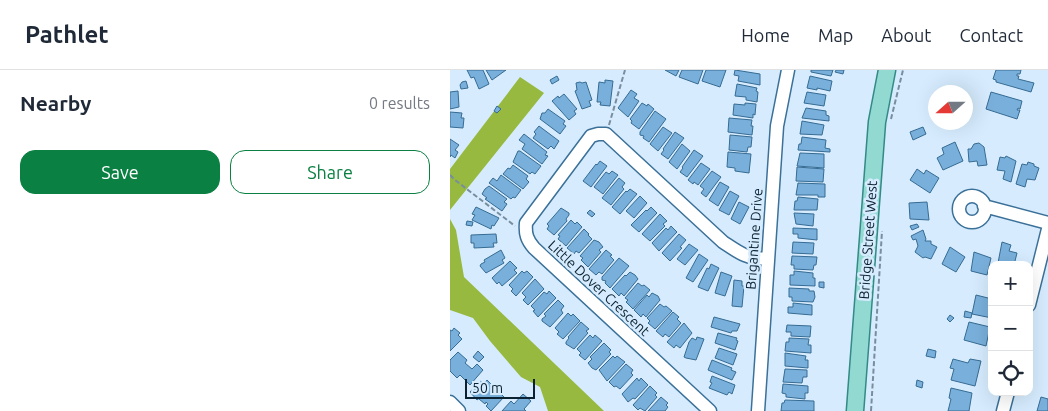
<!DOCTYPE html>
<html lang="en">
<head>
<meta charset="utf-8">
<style>
  :root { --surface:#fff; --page:#f6f6f7; --text:#1f2937; --muted:#747a83; --line:#e0e1e3; --accent:#0b8043 }
  body { margin:0; font-family:Ubuntu,sans-serif; background:var(--page); color:var(--text) }
  .controls { position:absolute; right:15px; bottom:15px; display:grid; overflow:hidden; border-radius:10px; box-shadow:0 5px 20px #0002 }
  .controls button { width:45px; height:45px; display:grid; place-items:center; padding:0; border:0; border-bottom:1px solid var(--line); background:var(--surface); color:var(--text); font:25px sans-serif }
  .compass { position:absolute; left:478px; top:15px; width:45px; height:45px; border-radius:50%; background:var(--surface); box-shadow:0 5px 20px #0002; rotate:249deg }
  .scale { position:absolute; left:15px; bottom:12px; width:70px; box-sizing:border-box; padding-left:5px; border:2px solid #0a2131; border-top:0; font-size:14px; line-height:18px; white-space:nowrap; color:#0a2131; -webkit-text-stroke:4px #d6ecfe; paint-order:stroke }
  .list { margin:0; padding:0; list-style:none }
  h2 { display:flex; justify-content:space-between; align-items:center; height:65px; margin:0; padding:0 20px; font-size:21px }
  h2 small { font-size:16px; font-weight:400; color:var(--muted) }
  .actions { display:flex; gap:10px; padding:15px 20px }
  .actions a { flex:1; padding:11px 0; border:1px solid var(--accent); border-radius:15px; text-align:center; font-size:18px; color:var(--accent) }
  .actions .main { background:var(--accent); color:#fff }
  .icon { flex:none; width:28px; height:28px; fill:none; stroke:currentColor; stroke-width:2; stroke-linecap:round; stroke-linejoin:round }
  .map { position:relative; flex:none; width:598px; height:341px; overflow:hidden }
  header { display:flex; align-items:center; gap:30px; box-sizing:border-box; height:70px; padding:0 25px; background:var(--surface); border-bottom:1px solid var(--line) }
  header strong { font-size:24px }
  nav { display:flex; gap:28px; margin-inline-start:auto; font-size:18px }
  main { display:flex }
  aside { flex:1; background:var(--surface) }
  .map>svg:first-child { display:block }
  .forest { fill:#97b93f }
  .building { fill:#79b0db; stroke:#366b93 }
  .lines { fill:none; stroke-linecap:round; stroke-linejoin:round }
  .minor-casing { stroke:#3b7098; stroke-width:15 }
  .major-casing { stroke:#338a86; stroke-width:19 }
  .path { stroke:#788e9f; stroke-width:2; stroke-dasharray:5 2.5; stroke-linecap:butt }
  .minor { stroke:#fff; stroke-width:12 }
  .major { stroke:#92dad1; stroke-width:16 }
  .labels { text-anchor:middle; stroke-width:5; stroke-linejoin:round; paint-order:stroke }
  .street-label { font-size:14px; fill:#0a2131; stroke:#d6ecfe }
</style>
</head>
<body>
<header>
<strong>Pathlet</strong>
<nav><a>Home</a><a>Map</a><a>About</a><a>Contact</a></nav>
</header>
<main>
<aside>
<h2>Nearby<small>0 results</small></h2>
<ul class="list">
</ul>
<div class="actions"><a class="main">Save</a><a>Share</a></div>
</aside>
<div class="map">
<svg width="598" height="341" viewBox="0 0 598 341">
  <rect width="100%" height="100%" fill="#d6ecfe"/>
  <path class="forest" d="M 70,7 L 94,23 L 0,140 L 0,99 Z
    M 0,149 L 6,160 L 14,207 L 154,341 L 98,341 L 90,317 L 71,307 L 40,271 L 23,248 L 0,240 Z"/>
  <path class="building" d="M 17,0 L 33,0 L 39,14 L 29,19 L 24,7 L 21,8 Z
    M 36,0 L 56,0 L 42,10 Z
    M 215,0 L 229,0 L 226,6 Z
    M 232,0 L 253,0 L 248,14 L 229,7 Z
    M 256,0 L 276,0 L 270,17 L 252,11 Z
    M 285,0 L 310,4 L 310,15 L 288,11 L 289,6 L 284,5 Z
    M 361,0 L 383,0 L 381,6 L 361,2 Z
    M 386,0 L 394,0 L 393,4 L 385,2 Z
    M 546,0 L 571,0 L 570,4 L 567,4 L 567,6 L 569,6 L 568,9 L 584,13 L 581,22 L 546,12 L 546,10 L 543,9 Z
    M 107,6 L 109,10 L 102,14 L 100,10 Z
    M 360,6 L 382,11 L 380,21 L 367,18 L 367,20 L 357,18 Z
    M 155,10 L 163,11 L 160,36 L 150,35 L 151,32 L 147,32 L 149,12 L 155,13 Z
    M 16,11 L 18,18 L 11,19 L 10,15 L 12,12 Z
    M 130,12 L 132,13 L 136,12 L 142,30 L 139,31 L 141,36 L 132,39 L 125,21 L 127,20 L 126,13 Z
    M 287,14 L 307,18 L 306,21 L 308,22 L 307,32 L 296,30 L 296,27 L 285,26 Z
    M 181,20 L 187,24 L 184,28 L 189,31 L 178,47 L 168,38 Z
    M 8,21 L 9,37 L 0,39 L 0,22 Z
    M 357,22 L 376,25 L 374,36 L 354,33 Z
    M 541,22 L 572,31 L 570,39 L 568,38 L 567,40 L 570,40 L 567,49 L 536,39 Z
    M 114,24 L 127,39 L 124,41 L 126,44 L 119,50 L 102,31 L 108,26 L 109,28 Z
    M 192,33 L 197,36 L 198,34 L 204,39 L 189,59 L 181,53 L 182,51 L 180,49 Z
    M 295,33 L 306,34 L 305,45 L 303,44 L 303,48 L 283,45 L 284,34 L 295,35 Z
    M 47,36 L 51,39 L 47,43 L 44,41 Z
    M 356,38 L 376,41 L 376,45 L 379,46 L 379,51 L 352,48 Z
    M 98,39 L 115,51 L 113,54 L 116,56 L 110,64 L 90,49 L 92,43 L 95,43 Z
    M 205,41 L 216,49 L 199,72 L 193,68 L 194,66 L 190,65 L 190,62 Z
    M 0,42 L 12,43 L 11,48 L 14,48 L 13,58 L 0,57 Z
    M 279,48 L 302,50 L 301,56 L 303,56 L 302,65 L 278,62 Z
    M 352,51 L 374,55 L 372,65 L 350,64 Z
    M 89,56 L 109,71 L 104,79 L 101,76 L 98,79 L 83,68 L 86,64 L 84,62 Z
    M 213,57 L 222,63 L 208,81 L 200,74 Z
    M 473,57 L 476,64 L 463,70 L 460,62 Z
    M 225,62 L 234,68 L 218,89 L 211,84 L 214,80 L 213,79 Z
    M 74,64 L 97,82 L 95,85 L 98,86 L 92,94 L 72,79 L 75,74 L 69,70 Z
    M 280,65 L 302,67 L 301,77 L 298,77 L 297,82 L 279,80 Z
    M 352,67 L 376,70 L 375,78 L 380,79 L 380,82 L 348,80 L 349,74 L 351,74 Z
    M 0,69 L 9,75 L 5,80 L 8,82 L 5,88 L 1,85 L 0,87 Z
    M 505,72 L 513,91 L 493,100 L 487,88 L 494,84 L 492,78 Z
    M 529,73 L 534,77 L 537,95 L 528,96 L 527,91 L 519,92 L 518,79 L 521,79 L 524,74 Z
    M 232,74 L 240,81 L 227,99 L 219,92 Z
    M 244,80 L 253,86 L 237,107 L 230,102 L 233,98 L 232,97 Z
    M 68,81 L 70,81 L 91,96 L 85,104 L 82,102 L 80,104 L 63,92 Z
    M 278,82 L 301,84 L 299,103 L 285,101 L 285,98 L 277,97 Z
    M 350,83 L 374,84 L 374,98 L 347,96 Z
    M 556,86 L 566,91 L 561,112 L 553,109 L 555,101 L 547,100 L 550,87 L 555,88 Z
    M 150,91 L 157,96 L 141,117 L 133,111 L 146,94 L 147,95 Z
    M 578,92 L 584,94 L 584,96 L 589,98 L 585,110 L 577,109 L 575,117 L 566,114 L 572,94 L 577,95 Z
    M 251,93 L 260,99 L 248,115 L 244,112 L 243,114 L 238,110 Z
    M 63,95 L 78,106 L 76,109 L 79,112 L 73,119 L 53,104 L 58,98 L 60,99 Z
    M 347,97 L 374,99 L 373,112 L 346,111 Z
    M 467,99 L 474,104 L 476,100 L 489,108 L 480,123 L 460,110 Z
    M 162,101 L 168,105 L 153,124 L 144,117 L 156,102 L 159,104 Z
    M 262,101 L 271,107 L 256,127 L 251,123 L 254,119 L 250,116 Z
    M 51,105 L 71,120 L 65,128 L 63,127 L 61,129 L 39,113 L 43,108 L 47,111 Z
    M 169,108 L 175,113 L 172,117 L 174,119 L 161,135 L 152,128 Z
    M 270,112 L 279,117 L 268,136 L 259,130 Z
    M 348,113 L 375,114 L 375,127 L 368,127 L 368,125 L 346,125 Z
    M 39,116 L 57,129 L 54,132 L 57,134 L 52,141 L 35,129 L 37,128 L 32,124 L 35,119 Z
    M 180,119 L 187,124 L 170,144 L 162,137 L 176,121 L 177,122 Z
    M 280,121 L 289,126 L 279,145 L 269,140 Z
    M 190,126 L 197,133 L 184,148 L 176,141 Z
    M 348,127 L 368,129 L 367,140 L 344,140 L 345,131 L 347,131 Z
    M 289,132 L 299,137 L 290,154 L 281,149 Z
    M 477,132 L 479,150 L 460,149 L 459,133 Z
    M 26,137 L 49,148 L 44,156 L 42,155 L 41,159 L 22,150 L 25,145 L 22,144 Z
    M 201,137 L 207,143 L 189,162 L 181,155 L 196,140 L 197,141 Z
    M 111,138 L 119,143 L 119,145 L 116,149 L 117,151 L 104,165 L 97,159 L 99,156 L 97,154 Z
    M 140,140 L 145,144 L 142,147 L 137,143 Z
    M 344,143 L 364,144 L 363,156 L 346,154 Z
    M 210,144 L 217,151 L 213,154 L 215,156 L 200,171 L 192,164 Z
    M 121,150 L 125,154 L 127,152 L 132,157 L 116,176 L 108,169 L 110,166 L 108,165 Z
    M 17,151 L 23,152 L 22,156 L 16,155 Z
    M 467,154 L 469,157 L 462,160 L 460,156 Z
    M 221,156 L 227,162 L 209,181 L 202,173 L 216,158 L 218,160 Z
    M 343,158 L 367,159 L 367,170 L 348,168 L 348,164 L 343,164 Z
    M 134,159 L 139,164 L 138,165 L 142,169 L 129,183 L 126,181 L 124,184 L 117,178 Z
    M 473,160 L 476,169 L 475,171 L 481,171 L 481,174 L 487,177 L 481,189 L 475,187 L 473,188 L 465,182 L 468,176 L 466,169 L 463,170 L 461,166 Z
    M 46,164 L 47,173 L 43,173 L 44,177 L 24,178 L 24,173 L 21,173 L 21,165 Z
    M 229,164 L 236,170 L 230,177 L 232,178 L 220,191 L 212,183 Z
    M 144,170 L 149,172 L 153,177 L 149,180 L 151,182 L 138,197 L 131,190 L 133,188 L 130,186 Z
    M 343,172 L 364,173 L 363,184 L 342,183 Z
    M 552,172 L 561,175 L 559,181 L 567,183 L 564,195 L 552,195 L 548,193 Z
    M 239,174 L 248,180 L 235,195 L 227,189 Z
    M 500,177 L 515,187 L 506,202 L 492,194 Z
    M 51,180 L 55,188 L 52,190 L 54,193 L 36,203 L 30,196 L 31,194 L 35,192 L 34,190 Z
    M 156,180 L 162,185 L 160,186 L 164,190 L 152,204 L 149,202 L 146,205 L 139,199 Z
    M 524,182 L 541,188 L 537,205 L 521,201 Z
    M 249,184 L 258,190 L 243,212 L 236,208 Z
    M 342,186 L 367,187 L 366,195 L 364,195 L 363,200 L 344,199 L 344,195 L 341,195 Z
    M 169,188 L 179,196 L 160,218 L 155,213 L 156,211 L 152,210 L 152,207 Z
    M 60,191 L 67,198 L 64,200 L 67,203 L 52,216 L 49,212 L 47,214 L 42,208 Z
    M 261,194 L 269,198 L 258,221 L 248,217 L 257,198 L 259,199 Z
    M 72,201 L 74,203 L 77,201 L 83,207 L 66,226 L 61,221 L 63,219 L 59,215 Z
    M 344,201 L 363,203 L 363,208 L 365,208 L 365,216 L 340,215 L 340,205 L 344,205 Z
    M 180,202 L 185,205 L 188,209 L 174,226 L 171,223 L 169,226 L 162,219 L 175,205 L 176,206 Z
    M 271,202 L 282,206 L 275,226 L 265,223 Z
    M 85,209 L 94,219 L 78,235 L 73,230 L 76,227 L 72,223 Z
    M 284,210 L 292,211 L 292,216 L 294,216 L 292,237 L 282,236 Z
    M 369,212 L 374,212 L 374,218 L 369,217 Z
    M 188,213 L 192,216 L 194,215 L 200,220 L 183,239 L 176,232 L 178,230 L 175,228 Z
    M 339,218 L 359,219 L 359,221 L 364,221 L 365,227 L 363,232 L 342,231 L 342,227 L 339,227 Z
    M 99,221 L 106,228 L 88,247 L 83,241 L 85,240 L 81,236 L 94,222 L 97,224 Z
    M 202,223 L 208,226 L 210,230 L 196,247 L 193,244 L 191,247 L 184,240 L 197,225 L 199,227 Z
    M 526,225 L 542,229 L 542,248 L 522,244 Z
    M 108,230 L 114,236 L 111,240 L 113,243 L 100,257 L 92,251 L 92,249 L 96,246 L 94,244 Z
    M 343,233 L 362,235 L 362,245 L 338,243 L 338,237 L 343,237 Z
    M 210,234 L 214,237 L 216,236 L 222,241 L 205,259 L 198,253 L 200,251 L 197,248 Z
    M 515,241 L 522,243 L 521,248 L 514,247 Z
    M 223,242 L 229,247 L 227,249 L 231,253 L 219,267 L 215,264 L 213,267 L 206,261 Z
    M 118,243 L 121,246 L 123,244 L 130,251 L 113,269 L 107,264 L 109,262 L 105,258 Z
    M 500,245 L 504,248 L 500,252 L 497,249 Z
    M 264,247 L 290,254 L 287,261 L 282,261 L 281,263 L 261,257 Z
    M 131,252 L 139,259 L 136,261 L 138,263 L 124,279 L 116,274 L 116,272 L 119,268 L 118,267 Z
    M 519,252 L 540,257 L 536,276 L 514,270 Z
    M 234,253 L 242,263 L 230,278 L 226,275 L 224,278 L 217,272 Z
    M 337,255 L 361,256 L 360,267 L 341,266 L 341,262 L 336,262 Z
    M 4,258 L 10,263 L 8,265 L 12,269 L 0,281 L 0,260 L 2,261 Z
    M 268,263 L 287,268 L 286,270 L 288,271 L 285,280 L 265,273 Z
    M 140,265 L 143,268 L 145,265 L 152,271 L 135,290 L 129,285 L 131,283 L 127,279 Z
    M 247,267 L 254,269 L 246,290 L 236,288 L 234,287 L 239,272 L 242,268 L 246,270 Z
    M 339,268 L 359,269 L 358,275 L 361,275 L 361,283 L 335,281 L 336,272 L 339,272 Z
    M 154,273 L 161,280 L 159,282 L 161,284 L 146,300 L 142,298 L 138,293 L 142,289 L 140,287 Z
    M 269,278 L 287,284 L 283,295 L 265,288 Z
    M 478,279 L 486,281 L 485,288 L 476,286 Z
    M 28,281 L 34,287 L 29,292 L 23,287 Z
    M 8,282 L 17,290 L 15,293 L 22,299 L 27,294 L 33,300 L 20,315 L 10,305 L 7,308 L 0,301 L 0,290 Z
    M 335,283 L 356,286 L 355,290 L 358,290 L 358,298 L 335,296 Z
    M 163,286 L 165,288 L 167,286 L 175,292 L 157,311 L 149,300 Z
    M 503,289 L 518,293 L 520,289 L 531,291 L 525,316 L 501,310 L 504,299 L 500,298 Z
    M 262,290 L 282,298 L 281,300 L 286,302 L 282,310 L 258,300 Z
    M 176,294 L 183,300 L 181,303 L 183,305 L 170,319 L 166,316 L 164,317 L 159,312 Z
    M 335,299 L 357,300 L 357,307 L 353,307 L 352,313 L 333,312 Z
    M 262,306 L 285,315 L 282,324 L 279,322 L 277,325 L 259,318 L 262,313 L 260,312 Z
    M 187,308 L 189,311 L 191,308 L 198,315 L 185,329 L 183,328 L 178,332 L 172,324 Z
    M 37,310 L 54,327 L 41,341 L 36,336 L 38,334 L 36,332 L 35,334 L 29,329 L 31,327 L 27,330 L 20,322 L 30,311 L 34,314 Z
    M 467,310 L 473,312 L 472,318 L 466,316 Z
    M 333,314 L 358,316 L 358,323 L 355,323 L 355,329 L 336,327 L 336,324 L 332,323 Z
    M 200,316 L 207,323 L 205,325 L 207,327 L 195,341 L 190,338 L 188,340 L 183,335 Z
    M 501,318 L 522,323 L 519,341 L 498,341 L 501,329 L 499,328 Z
    M 73,324 L 81,331 L 74,339 L 76,341 L 52,341 L 61,331 L 64,334 Z
    M 211,327 L 218,333 L 216,335 L 218,337 L 215,341 L 198,341 Z
    M 591,327 L 598,329 L 598,341 L 587,341 Z
    M 335,330 L 364,331 L 364,341 L 331,341 L 332,333 L 334,333 Z"/>
  <g class="lines">
    <g class="minor-casing">
      <path id="minor" d="M509 139a13 13 0 1 1 26 0a13 13 0 1 1-26 0Z
        M 534,136 L 598,153
        M 579,235 L 598,159
        M 0,332 L 9,341
        M 260,341 L 84,178 C 77,170 75,164 76,153 L 141,66 L 148,64 L 156,64 L 273,172 C 291,184 295,188 318,189
        M 308,341 L 327,56 L 338,0
        M 553,341 L 558,322"/>
    </g>
    <g class="major-casing">
      <path id="major" d="M 405,341 L 427,52 L 437,0"/>
    </g>
    <path class="path" d="M 441,49 L 453,0
      M 159,55 L 175,0
      M 0,105 L 5,110 L 65,156
      M 421,341 L 432,161"/>
    <use href="#minor" class="minor"/>
    <use href="#major" class="major"/>
  </g>
  <g class="labels">
    <g class="street-label">
      <text transform="translate(304 169) rotate(-86)" y="5">Brigantine Drive</text>
      <text transform="translate(418 170) rotate(-86)" y="5">Bridge Street West</text>
      <text transform="translate(149 218) rotate(43)" y="5">Little Dover Crescent</text>
    </g>
  </g>
</svg>
<div class="controls">
<button>+</button>
<button>−</button>
<button><svg class="icon" aria-label="locate" viewBox="0 0 24 24"><circle cx="12" cy="12" r="6"/><path d="M12 2v4M12 18v4M2 12h4M18 12h4"/></svg></button>
</div>
<svg class="compass" viewBox="-18 -18 36 36"><path d="M0-13l5 13h-10z" fill="#e53935"/><path d="M0 13l5-13h-10z" fill="#747a83"/></svg>
<div class="scale">50 m</div>
</div>
</main>
</body>
</html>
